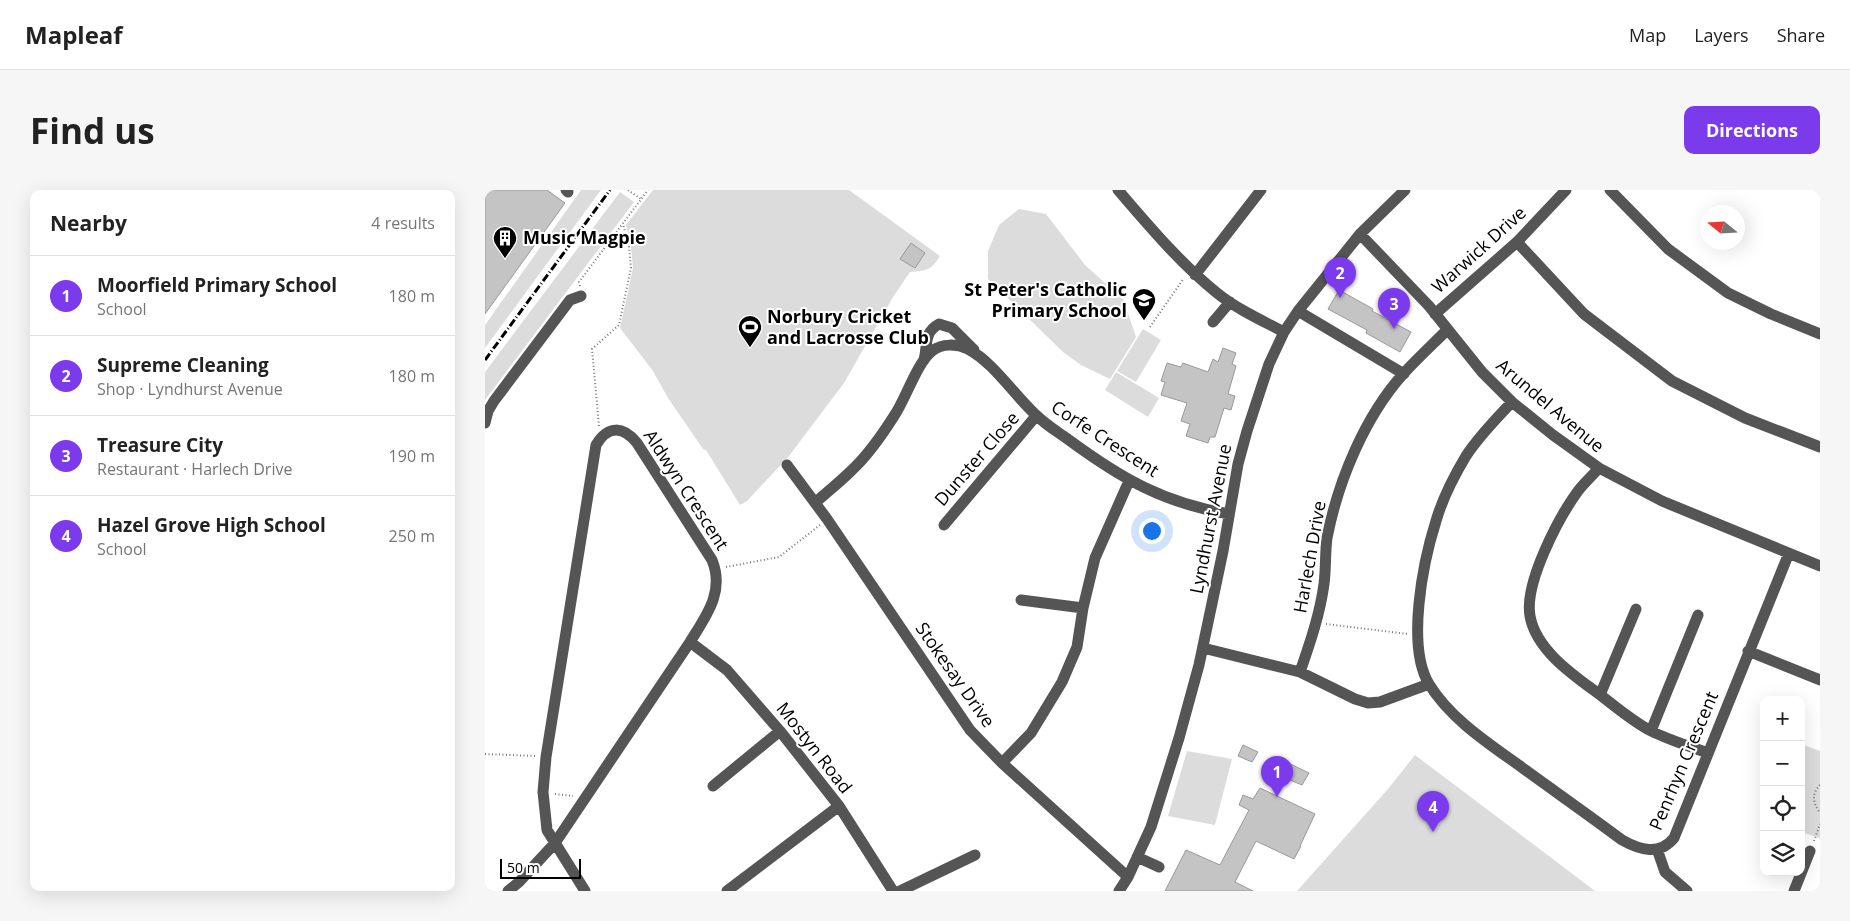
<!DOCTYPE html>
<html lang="en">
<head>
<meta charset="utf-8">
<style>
  :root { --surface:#fff; --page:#f6f6f6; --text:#222; --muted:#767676; --line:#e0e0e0; --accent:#7c3aed }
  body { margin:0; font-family:"Open Sans",sans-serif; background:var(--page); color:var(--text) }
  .controls { position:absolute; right:15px; bottom:15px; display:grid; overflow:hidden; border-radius:10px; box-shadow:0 5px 20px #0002 }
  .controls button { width:45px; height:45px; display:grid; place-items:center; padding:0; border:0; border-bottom:1px solid var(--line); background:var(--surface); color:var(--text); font:25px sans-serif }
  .compass { position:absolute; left:1215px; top:15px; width:45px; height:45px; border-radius:50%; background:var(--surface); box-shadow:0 5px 20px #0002; rotate:288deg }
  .scale { position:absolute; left:15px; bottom:12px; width:81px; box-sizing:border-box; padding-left:5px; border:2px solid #000; border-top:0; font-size:14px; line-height:18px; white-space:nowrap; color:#000; -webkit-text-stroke:4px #fff; paint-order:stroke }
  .you { position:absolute; left:666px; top:340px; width:18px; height:18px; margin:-12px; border:4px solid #fff; border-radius:50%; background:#1a73e8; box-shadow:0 0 0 8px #1a73e833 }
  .badge { display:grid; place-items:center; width:32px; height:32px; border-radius:50%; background:var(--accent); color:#fff; font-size:16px; font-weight:700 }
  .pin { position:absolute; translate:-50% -41px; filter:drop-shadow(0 1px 2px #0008) }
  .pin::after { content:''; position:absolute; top:26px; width:18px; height:15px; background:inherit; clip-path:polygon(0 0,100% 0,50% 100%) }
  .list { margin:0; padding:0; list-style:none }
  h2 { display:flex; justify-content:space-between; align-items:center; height:65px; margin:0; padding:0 20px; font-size:21px }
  h2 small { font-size:16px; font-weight:400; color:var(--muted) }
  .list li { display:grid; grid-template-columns:32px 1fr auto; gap:15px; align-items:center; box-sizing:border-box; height:80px; padding:0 20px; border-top:1px solid var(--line) }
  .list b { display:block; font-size:19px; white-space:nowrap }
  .list p { margin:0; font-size:16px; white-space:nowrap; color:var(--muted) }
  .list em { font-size:16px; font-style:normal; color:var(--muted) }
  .icon { flex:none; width:28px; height:28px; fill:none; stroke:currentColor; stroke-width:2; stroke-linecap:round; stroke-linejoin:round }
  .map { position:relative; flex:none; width:1335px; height:701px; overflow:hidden; border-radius:10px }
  header { display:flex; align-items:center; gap:30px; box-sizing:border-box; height:70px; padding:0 25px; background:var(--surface); border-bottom:1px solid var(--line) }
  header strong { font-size:24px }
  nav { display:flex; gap:28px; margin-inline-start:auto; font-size:18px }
  .intro { display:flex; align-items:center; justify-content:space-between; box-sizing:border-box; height:120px; padding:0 30px }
  h1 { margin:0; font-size:35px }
  .button { padding:12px 22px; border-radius:10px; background:var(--accent); color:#fff; font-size:18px; font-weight:700 }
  main { display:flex; gap:30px; padding:0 30px }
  aside { flex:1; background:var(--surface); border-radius:10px; box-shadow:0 5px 20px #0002 }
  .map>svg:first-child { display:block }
  .green { fill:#dcdcdc }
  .building { fill:#c4c4c4; stroke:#999 }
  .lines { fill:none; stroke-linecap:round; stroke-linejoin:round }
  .path { stroke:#777; stroke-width:2; stroke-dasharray:1 2.5; stroke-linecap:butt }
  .minor { stroke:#555; stroke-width:11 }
  .rail { stroke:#000; stroke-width:3; stroke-dasharray:8 2.5 1 2.5; stroke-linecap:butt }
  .labels { text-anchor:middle; stroke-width:4; stroke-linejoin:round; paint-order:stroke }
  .poi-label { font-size:18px; font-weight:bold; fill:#000; stroke:#fff; text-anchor:start }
  .street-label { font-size:18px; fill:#000; stroke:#fff }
</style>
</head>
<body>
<header>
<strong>Mapleaf</strong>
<nav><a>Map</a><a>Layers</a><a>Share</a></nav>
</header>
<div class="intro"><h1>Find us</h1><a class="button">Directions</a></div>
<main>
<aside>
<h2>Nearby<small>4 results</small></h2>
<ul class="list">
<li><span class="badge">1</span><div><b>Moorfield Primary School</b><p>School</p></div><em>180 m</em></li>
<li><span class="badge">2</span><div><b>Supreme Cleaning</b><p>Shop · Lyndhurst Avenue</p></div><em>180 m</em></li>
<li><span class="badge">3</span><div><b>Treasure City</b><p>Restaurant · Harlech Drive</p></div><em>190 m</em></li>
<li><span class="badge">4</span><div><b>Hazel Grove High School</b><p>School</p></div><em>250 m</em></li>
</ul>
</aside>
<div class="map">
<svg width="1335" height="701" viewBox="0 0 1335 701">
  <rect width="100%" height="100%" fill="#fff"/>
  <path class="green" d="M 96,0 L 116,0 L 0,158 L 0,135 Z
    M 168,0 L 364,0 L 455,66 C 445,82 441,80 425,82 L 408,107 L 359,193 L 304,266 L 262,311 L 255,315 L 221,260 L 218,259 L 183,208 L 168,181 L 135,138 L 148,78 L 146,57 L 141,35 Z
    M 135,2 L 149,12 L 0,210 L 0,182 Z
    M 534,19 L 561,24 L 600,75 L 638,109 L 651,147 L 625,189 L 596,175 L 578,162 L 503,89 L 503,61 L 514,35 Z
    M 658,139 L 676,150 L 651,192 L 632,181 Z
    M 631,182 L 674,208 L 663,227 L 620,200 Z
    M 1316,554 L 1335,561 L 1335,648 L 1316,642 Z
    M 702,561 L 747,569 L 730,635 L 683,626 Z
    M 930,565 L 1110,701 L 812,701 L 903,599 Z"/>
  <path class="building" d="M 0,0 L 62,0 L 80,13 L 0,124 Z
    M 426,53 L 440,63 L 430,78 L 415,69 Z
    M 854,100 L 888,119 L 887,121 L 926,142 L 915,162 L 881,143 L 882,140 L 843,119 Z
    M 738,158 L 751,163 L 747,174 L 751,176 L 743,204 L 750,206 L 746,220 L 739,218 L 730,247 L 725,247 L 723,253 L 701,246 L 705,234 L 696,231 L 702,213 L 676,205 L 680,192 L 676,191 L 682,173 L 696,177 L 698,173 L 723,182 L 728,169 L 733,172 Z
    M 758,555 L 773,562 L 767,572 L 753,566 Z
    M 799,571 L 824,583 L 817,595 L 793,585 Z
    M 775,598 L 830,624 L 815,656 L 816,656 L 809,669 L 771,651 L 750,692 L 768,701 L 680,701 L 701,660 L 735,675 L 764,620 L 754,615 L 758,605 L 768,609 Z"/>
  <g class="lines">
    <path class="path" d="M 143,0 L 156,9
      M 95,96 L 94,92 L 163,0
      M 665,137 L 699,88
      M 114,236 L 107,159 L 134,135 L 146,78 L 144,57 L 138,34
      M 241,377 L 294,367 L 335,335
      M 841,434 L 923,444
      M 0,564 L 50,566
      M 1335,595 C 1326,604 1328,613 1335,623
      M 70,604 L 88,606
      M 1329,651 L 1335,634"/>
    <path class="minor" d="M 81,0 L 83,2
      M 633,0 C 664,36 695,73 732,103 C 752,119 776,130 799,142
      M 1125,0 L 1183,59 L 1243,103 L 1286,124 L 1335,144
      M 875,44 L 944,116 L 997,182 L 1027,212 L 1068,245 L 1114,278 L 1177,311 L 1335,376
      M 1032,52 L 1099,124 L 1187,191 L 1260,228 L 1335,257
      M 710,85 L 776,0
      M 813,121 L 919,184
      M 950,124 L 1032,52 L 1081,0
      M 728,132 L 745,112
      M 439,170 C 443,155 438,143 454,134 L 467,138 L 489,160
      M 1027,212 C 1011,229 994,246 981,266 C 969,286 957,310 951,331 C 938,372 921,456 944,494 C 966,530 1006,555 1039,579 C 1072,603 1105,626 1137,650 C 1155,660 1174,666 1189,648 L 1304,363
      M 0,233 L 3,221 L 9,211 L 85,110 L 96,106
      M 302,275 L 342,329 L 485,540 L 517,573 L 643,687
      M 1114,278 C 1107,286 1099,293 1093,301 C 1074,327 1039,393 1045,426 C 1051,460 1088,485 1114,504 C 1131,517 1147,531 1166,541 C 1184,550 1204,556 1223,563
      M 330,313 C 342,302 355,292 367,280 C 383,265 397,245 409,226 C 421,209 431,174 447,161 C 457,153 472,154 483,159 C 508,172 530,206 551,225 C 561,235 573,242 584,250 C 637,289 679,313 744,324
      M 459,335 L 551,226
      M 536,410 L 598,418
      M 205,452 L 242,480 L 295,541 L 354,616 L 408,701
      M 718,458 L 815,482 L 870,509 L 883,513 L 895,512 L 944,494
      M 1263,461 L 1335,490
      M 815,482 C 825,453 835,424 839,394 C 841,379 840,363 842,348 C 853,291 880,226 919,183 C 933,168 948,154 962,140
      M 1115,505 L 1151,419
      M 1166,541 L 1213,425
      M 517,573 L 546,543 L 577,492 L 592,457 L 598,418 L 610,368 L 644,291
      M 228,596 L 295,541
      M 1172,659 L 1180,682 L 1202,701
      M 652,667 L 674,677
      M 23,701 L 34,692 L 70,653 L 205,452 C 221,426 240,402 227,370 L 152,253 C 138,236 123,235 111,255 L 61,567 L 58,602 L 62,640 L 100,701
      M 242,701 L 354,616
      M 415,701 L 490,665
      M 634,701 L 643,687 L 666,637 L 694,548 L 714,475 L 738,361 L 753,274 L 762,241 L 784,174 L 799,142 L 813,121 L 875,44 L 920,0
      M 1309,701 L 1325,661"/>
    <path class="rail" d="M 0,170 L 125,0"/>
  </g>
  <defs>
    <g id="building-pin" transform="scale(1.25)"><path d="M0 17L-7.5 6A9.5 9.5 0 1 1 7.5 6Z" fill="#000" stroke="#fff"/><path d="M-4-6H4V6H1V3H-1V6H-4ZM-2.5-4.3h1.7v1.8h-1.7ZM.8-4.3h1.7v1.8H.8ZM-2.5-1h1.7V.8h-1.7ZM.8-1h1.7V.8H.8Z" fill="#fff"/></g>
    <g id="school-pin" transform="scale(1.25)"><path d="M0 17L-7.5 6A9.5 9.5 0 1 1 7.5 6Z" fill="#000" stroke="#fff"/><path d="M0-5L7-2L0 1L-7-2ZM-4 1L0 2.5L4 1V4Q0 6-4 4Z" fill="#fff"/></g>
    <g id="stadium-pin" transform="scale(1.25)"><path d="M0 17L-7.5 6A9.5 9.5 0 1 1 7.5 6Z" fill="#000" stroke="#fff"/><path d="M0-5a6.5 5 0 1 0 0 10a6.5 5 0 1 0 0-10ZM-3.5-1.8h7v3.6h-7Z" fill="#fff"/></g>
  </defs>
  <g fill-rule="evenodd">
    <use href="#building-pin" x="20" y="48"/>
    <use href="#school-pin" x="659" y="110"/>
    <use href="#stadium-pin" x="265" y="137"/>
  </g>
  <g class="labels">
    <g class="poi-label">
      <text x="38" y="54">Music Magpie</text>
      <text x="642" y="106" text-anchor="end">St Peter's Catholic<tspan x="642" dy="21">Primary School</tspan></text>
      <text x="282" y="133">Norbury Cricket<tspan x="282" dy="21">and Lacrosse Club</tspan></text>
    </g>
    <g class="street-label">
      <text transform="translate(994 60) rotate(-42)" y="6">Warwick Drive</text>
      <text transform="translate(1065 216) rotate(40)" y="6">Arundel Avenue</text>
      <text transform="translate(620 249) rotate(33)" y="6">Corfe Crescent</text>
      <text transform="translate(492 269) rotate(-49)" y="6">Dunster Close</text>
      <text transform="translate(201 300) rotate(57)" y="6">Aldwyn Crescent</text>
      <text transform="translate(726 329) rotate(-79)" y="6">Lyndhurst Avenue</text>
      <text transform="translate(825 367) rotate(-80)" y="6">Harlech Drive</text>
      <text transform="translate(470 485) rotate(55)" y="6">Stokesay Drive</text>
      <text transform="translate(329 558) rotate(52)" y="6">Mostyn Road</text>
      <text transform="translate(1199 571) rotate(-67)" y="6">Penrhyn Crescent</text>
    </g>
  </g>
</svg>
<div class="controls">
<button>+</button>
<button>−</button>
<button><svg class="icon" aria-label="locate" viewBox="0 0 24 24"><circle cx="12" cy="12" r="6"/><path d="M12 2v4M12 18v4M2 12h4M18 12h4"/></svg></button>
<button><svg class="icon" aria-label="layers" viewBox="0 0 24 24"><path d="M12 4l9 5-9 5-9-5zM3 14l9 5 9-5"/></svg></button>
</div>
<svg class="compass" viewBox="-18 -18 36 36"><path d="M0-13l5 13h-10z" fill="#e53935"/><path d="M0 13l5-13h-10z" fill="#767676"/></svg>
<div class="scale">50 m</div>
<div class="you"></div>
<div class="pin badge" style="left:792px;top:607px">1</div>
<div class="pin badge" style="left:855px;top:108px">2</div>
<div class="pin badge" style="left:909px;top:139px">3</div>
<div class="pin badge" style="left:948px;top:642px">4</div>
</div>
</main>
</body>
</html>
